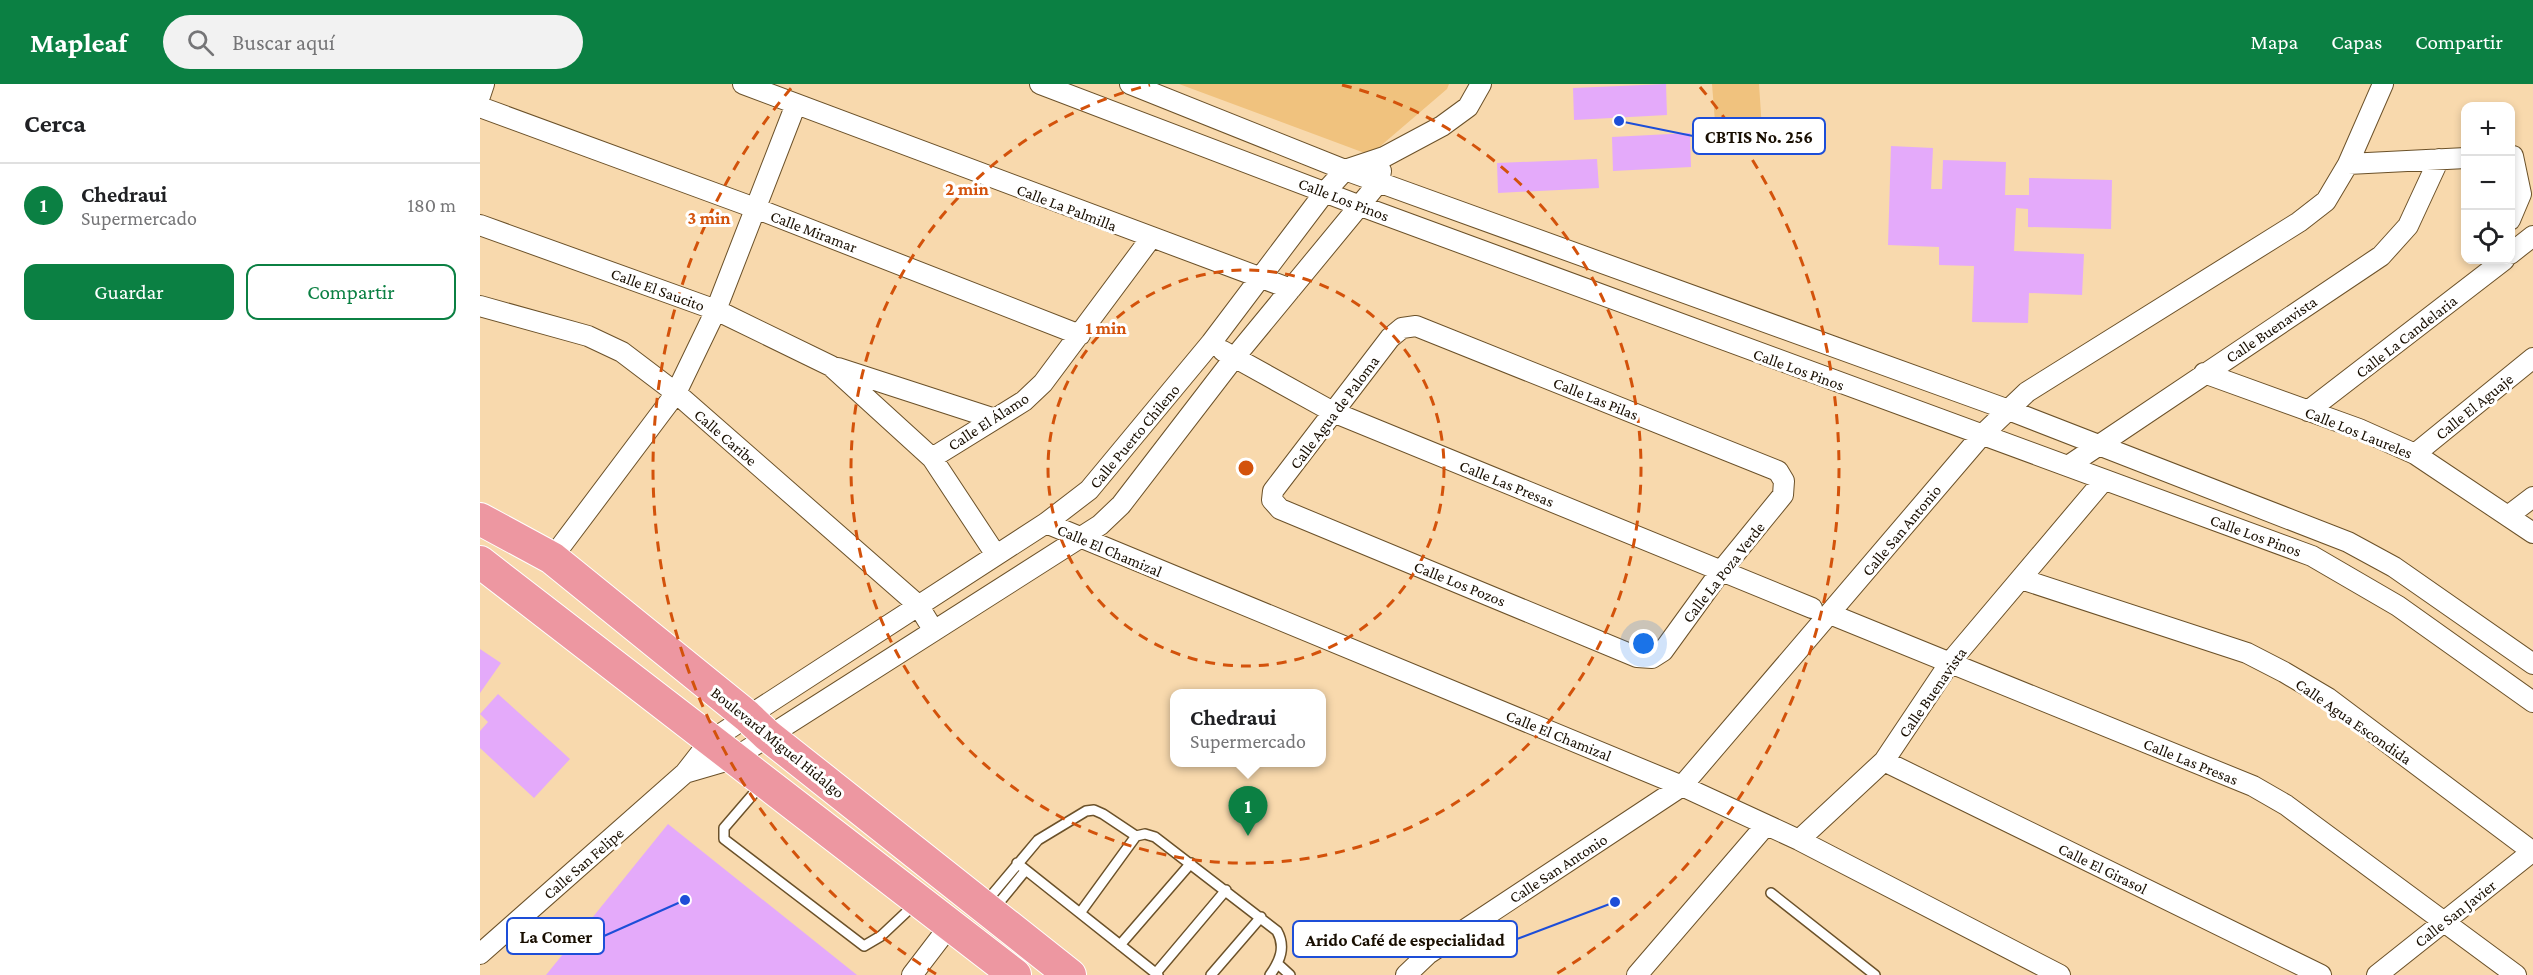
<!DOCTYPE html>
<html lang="es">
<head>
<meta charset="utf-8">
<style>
  :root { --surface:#fff; --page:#f2f2f2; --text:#202124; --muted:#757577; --line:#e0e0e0; --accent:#0b8043 }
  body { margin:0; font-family:"Crimson Pro",serif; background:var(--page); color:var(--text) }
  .controls { position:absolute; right:18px; top:18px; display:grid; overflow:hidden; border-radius:12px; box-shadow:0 3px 9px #0003 }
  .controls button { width:54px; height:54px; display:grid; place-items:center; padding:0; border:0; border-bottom:2px solid var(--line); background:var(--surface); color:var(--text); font:30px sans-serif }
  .you { position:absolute; left:1164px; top:560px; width:21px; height:21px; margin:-15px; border:4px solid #fff; border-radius:50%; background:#1a73e8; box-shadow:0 0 0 9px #1a73e833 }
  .badge { display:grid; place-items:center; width:39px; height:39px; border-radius:50%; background:var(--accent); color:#fff; font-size:20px; font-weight:700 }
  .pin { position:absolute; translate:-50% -50px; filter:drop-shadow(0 2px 3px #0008) }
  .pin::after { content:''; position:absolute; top:32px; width:21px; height:18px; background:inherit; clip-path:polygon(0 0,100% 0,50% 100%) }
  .popup { position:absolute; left:690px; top:605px; width:156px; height:78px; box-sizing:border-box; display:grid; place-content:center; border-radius:12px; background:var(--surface); filter:drop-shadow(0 2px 4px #0005); font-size:20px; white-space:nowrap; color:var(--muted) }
  .popup b { font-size:22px; color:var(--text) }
  .popup::after { content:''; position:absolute; left:50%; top:100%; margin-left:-12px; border:12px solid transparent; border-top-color:var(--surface) }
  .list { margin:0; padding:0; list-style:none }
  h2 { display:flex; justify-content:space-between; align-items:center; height:78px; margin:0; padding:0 24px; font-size:26px }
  h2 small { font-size:20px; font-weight:400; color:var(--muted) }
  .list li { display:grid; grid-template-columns:39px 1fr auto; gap:18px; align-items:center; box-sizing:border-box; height:84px; padding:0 24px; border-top:2px solid var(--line) }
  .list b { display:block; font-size:22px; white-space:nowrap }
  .list p { margin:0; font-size:20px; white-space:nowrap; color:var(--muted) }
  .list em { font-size:20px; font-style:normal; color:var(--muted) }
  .actions { display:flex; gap:12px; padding:18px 24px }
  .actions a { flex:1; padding:14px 0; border:2px solid var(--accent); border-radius:12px; text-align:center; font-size:21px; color:var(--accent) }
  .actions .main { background:var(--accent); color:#fff }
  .icon { flex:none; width:33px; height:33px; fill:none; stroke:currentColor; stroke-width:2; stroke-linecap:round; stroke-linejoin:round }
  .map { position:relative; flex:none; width:2053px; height:891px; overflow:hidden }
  header { display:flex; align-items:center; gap:36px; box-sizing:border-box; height:84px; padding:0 30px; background:var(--accent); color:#fff }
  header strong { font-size:28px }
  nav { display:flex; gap:33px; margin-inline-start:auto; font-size:21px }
  .search { width:420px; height:54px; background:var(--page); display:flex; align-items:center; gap:15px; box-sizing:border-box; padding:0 21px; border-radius:33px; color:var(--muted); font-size:22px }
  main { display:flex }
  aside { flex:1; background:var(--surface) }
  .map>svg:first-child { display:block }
  .green { fill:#f0c27e }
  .building { fill:#e4aafa }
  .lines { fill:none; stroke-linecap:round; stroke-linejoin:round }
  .lane-casing { stroke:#6b5129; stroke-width:12 }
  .street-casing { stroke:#6b5129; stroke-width:22 }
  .primary-casing { stroke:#fff; stroke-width:34 }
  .lane { stroke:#fff; stroke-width:9 }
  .street { stroke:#fff; stroke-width:20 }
  .primary { stroke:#ed97a1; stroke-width:32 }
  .ring { fill:none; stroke:#d3520b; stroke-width:3; stroke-dasharray:10 8 }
  .labels { text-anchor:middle; stroke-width:6; stroke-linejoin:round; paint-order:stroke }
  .street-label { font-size:16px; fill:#180e01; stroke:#fff }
  .centre { fill:#d3520b; stroke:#fff; stroke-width:3 }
  .ring-label { font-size:18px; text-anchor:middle; font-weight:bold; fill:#d3520b; stroke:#fff; stroke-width:6; stroke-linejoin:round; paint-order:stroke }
  .leader { fill:none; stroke:#1d4ed8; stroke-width:2 }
  .callout-dot { fill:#1d4ed8; stroke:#fff; stroke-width:2 }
  .callout { fill:#fff; stroke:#1d4ed8; stroke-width:2 }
  .callout-label { font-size:18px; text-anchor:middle; font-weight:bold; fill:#180e01 }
</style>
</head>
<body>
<header>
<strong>Mapleaf</strong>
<div class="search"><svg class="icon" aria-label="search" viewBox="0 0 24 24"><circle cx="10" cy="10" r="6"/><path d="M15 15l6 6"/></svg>Buscar aquí</div>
<nav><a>Mapa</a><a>Capas</a><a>Compartir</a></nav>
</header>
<main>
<aside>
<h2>Cerca<small></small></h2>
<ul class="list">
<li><span class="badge">1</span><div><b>Chedraui</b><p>Supermercado</p></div><em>180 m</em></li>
</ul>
<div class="actions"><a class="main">Guardar</a><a>Compartir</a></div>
</aside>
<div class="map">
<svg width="2053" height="891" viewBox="0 0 2053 891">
  <rect width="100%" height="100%" fill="#f8d9ad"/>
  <path class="green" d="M 699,0 L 969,0 L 967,5 L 890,71 Z
    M 1232,0 L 1279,0 L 1283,60 L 1237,63 Z"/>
  <path class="building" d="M 1186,0 L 1187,31 L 1094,36 L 1093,4 Z
    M 1210,49 L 1211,83 L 1133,87 L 1132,53 Z
    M 1411,62 L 1453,64 L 1451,105 L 1462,105 L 1463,76 L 1526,78 L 1525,111 L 1549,111 L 1549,94 L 1632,96 L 1631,145 L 1548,143 L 1548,125 L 1536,124 L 1534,167 L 1604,170 L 1602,211 L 1549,209 L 1548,239 L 1492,238 L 1494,182 L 1459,181 L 1459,163 L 1408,161 Z
    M 1117,75 L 1119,104 L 1018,109 L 1017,79 Z
    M 0,565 L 21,579 L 0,609 Z
    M 18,610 L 90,675 L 54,714 L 0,664 L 0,647 L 8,638 L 0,630 Z
    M 188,740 L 377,891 L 66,891 Z"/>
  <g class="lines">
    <g class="lane-casing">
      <path id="lane" d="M 281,701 L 244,744 L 244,755 L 384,862 L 401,852 L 435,820
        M 537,779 L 678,891
        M 1291,809 L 1395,891
        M 505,819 L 558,756 L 606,727 L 614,726 L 623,730 L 656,752 L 665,750 L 675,753 L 797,847 C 806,863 800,877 790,891
        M 513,826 L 545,787
        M 600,829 L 656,752
        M 640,861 L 711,779
        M 798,880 L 810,891
        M 676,889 L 746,806
        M 731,891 L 781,833"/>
    </g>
    <g class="street-casing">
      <path id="street" d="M 263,0 L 811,205
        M 560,0 L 878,121 L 1832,472 L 1918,522 L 2053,618
        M 650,0 L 865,86 L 1526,325 L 1868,458 L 1914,483 L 2053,580
        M 0,12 L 4,0
        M 0,23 L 275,124 L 600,251
        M 1868,80 L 1986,74
        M 2030,136 L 2041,110 L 2033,72
        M 0,141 L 236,226 L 351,282 L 452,374 L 516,471
        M 2030,170 L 2053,152
        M 0,222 L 108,252 L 142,268 L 196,309 L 438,521 L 454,547
        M 936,242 L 1298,387 L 1304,397 L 1303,411 L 1241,487 L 1183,567 L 1172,574 L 1157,573 L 800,425 L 792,416 L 793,407 L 910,254 L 922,244 Z
        M 743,267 L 853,328 L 1332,524
        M 358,284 L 515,335
        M 1724,289 L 1879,345 L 1935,370 L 2053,449
        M 1828,327 L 2024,176
        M 1935,370 L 2053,274
        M 452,374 L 544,317 L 563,299 L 671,154
        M 1588,382 L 1901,172 L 1928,142 L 1959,75
        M 2028,432 L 2053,413
        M 566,439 L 1202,702 L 1319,756 L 1580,891
        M 72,474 L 196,309 L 236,226 L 316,20
        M 1541,495 L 1767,569 L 1804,588 L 1848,614 L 2053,768
        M 1350,530 L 1773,702 L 1806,721 L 2036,891
        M 1404,677 L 1841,891
        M 205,689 L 253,675 L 620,441 L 641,421 L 754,274 L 899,98 L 901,87
        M 1319,756 L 1404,677 L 1471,577 L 1624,396
        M 0,870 L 205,689 L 230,657 L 566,439 L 609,406 L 731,259 L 845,108 L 865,86 L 904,73 L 962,42 L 988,23 L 1001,0
        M 432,891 L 471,840
        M 926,891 L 948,870 L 1202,702 L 1501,352 L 1547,308 L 1819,138 L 1846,117 L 1868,80 L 1903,0
        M 1157,891 L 1286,741
        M 1897,891 L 2053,767"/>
    </g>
    <g class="primary-casing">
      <path id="primary" d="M 0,435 L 72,474 L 267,632 L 287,651 L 590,891
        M 0,478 L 535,891"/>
    </g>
    <use href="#lane" class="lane"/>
    <use href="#street" class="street"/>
    <use href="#primary" class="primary"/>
  </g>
  <g class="ring">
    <circle cx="766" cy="384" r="198"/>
    <path d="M862 1A395 395 0 1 1 670 1"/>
    <path d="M456 890A593 593 0 0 1 312 3M1220 3A593 593 0 0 1 1076 890"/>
  </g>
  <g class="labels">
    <g class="street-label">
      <text transform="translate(864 115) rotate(21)" y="6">Calle Los Pinos</text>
      <text transform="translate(587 123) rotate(21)" y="6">Calle La Palmilla</text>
      <text transform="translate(334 147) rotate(21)" y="6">Calle Miramar</text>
      <text transform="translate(178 205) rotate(20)" y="6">Calle El Saucito</text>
      <text transform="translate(1791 245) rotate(-34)" y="6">Calle Buenavista</text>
      <text transform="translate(1926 252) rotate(-38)" y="6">Calle La Candelaria</text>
      <text transform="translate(1319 285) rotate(20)" y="6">Calle Los Pinos</text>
      <text transform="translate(1116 314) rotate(22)" y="6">Calle Las Pilas</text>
      <text transform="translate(1994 322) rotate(-39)" y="6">Calle El Aguaje</text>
      <text transform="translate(854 328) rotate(-53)" y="6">Calle Agua de Paloma</text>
      <text transform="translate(508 337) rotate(-33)" y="6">Calle El Álamo</text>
      <text transform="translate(1879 348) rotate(22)" y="6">Calle Los Laureles</text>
      <text transform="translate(654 352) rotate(-50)" y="6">Calle Puerto Chileno</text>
      <text transform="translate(246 353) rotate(41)" y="6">Calle Caribe</text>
      <text transform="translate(1027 399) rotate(22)" y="6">Calle Las Presas</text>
      <text transform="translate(1421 446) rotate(-50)" y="6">Calle San Antonio</text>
      <text transform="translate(1776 451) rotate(20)" y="6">Calle Los Pinos</text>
      <text transform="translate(630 466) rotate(23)" y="6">Calle El Chamizal</text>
      <text transform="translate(1243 488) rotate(-52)" y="6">Calle La Poza Verde</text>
      <text transform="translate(980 499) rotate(22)" y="6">Calle Los Pozos</text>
      <text transform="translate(1452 608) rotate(-55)" y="6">Calle Buenavista</text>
      <text transform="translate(1874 637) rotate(35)" y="6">Calle Agua Escondida</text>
      <text transform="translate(1079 651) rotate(22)" y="6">Calle El Chamizal</text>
      <text transform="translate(298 658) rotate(39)" y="6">Boulevard Miguel Hidalgo</text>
      <text transform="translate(1711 677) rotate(22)" y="6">Calle Las Presas</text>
      <text transform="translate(103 779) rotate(-41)" y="6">Calle San Felipe</text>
      <text transform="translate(1078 784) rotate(-33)" y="6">Calle San Antonio</text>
      <text transform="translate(1623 784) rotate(26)" y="6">Calle El Girasol</text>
      <text transform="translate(1975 829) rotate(-38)" y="6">Calle San Javier</text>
    </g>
  </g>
  <circle cx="766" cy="384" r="9" class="centre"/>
  <g class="ring-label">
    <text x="487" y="111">2 min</text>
    <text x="229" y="140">3 min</text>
    <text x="626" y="250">1 min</text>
  </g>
  <path class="leader" d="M1139 37L1213 52M205 816L124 852M1135 818L1037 855"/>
  <g class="callout-dot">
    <circle cx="1139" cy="37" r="6"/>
    <circle cx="205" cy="816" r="6"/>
    <circle cx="1135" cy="818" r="6"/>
  </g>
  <g class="callout">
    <rect x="1213" y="34" width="132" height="36" rx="6"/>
    <rect x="27" y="834" width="97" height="36" rx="6"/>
    <rect x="813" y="837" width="224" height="36" rx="6"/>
  </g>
  <g class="callout-label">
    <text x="1279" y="59">CBTIS No. 256</text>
    <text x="76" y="859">La Comer</text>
    <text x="925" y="862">Arido Café de especialidad</text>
  </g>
</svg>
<div class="controls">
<button>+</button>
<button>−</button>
<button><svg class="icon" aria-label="locate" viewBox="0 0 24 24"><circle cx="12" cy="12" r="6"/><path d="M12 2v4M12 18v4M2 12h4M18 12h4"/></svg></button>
</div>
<div class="you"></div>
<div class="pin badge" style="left:768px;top:752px">1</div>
<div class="popup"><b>Chedraui</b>Supermercado</div>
</div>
</main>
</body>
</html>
